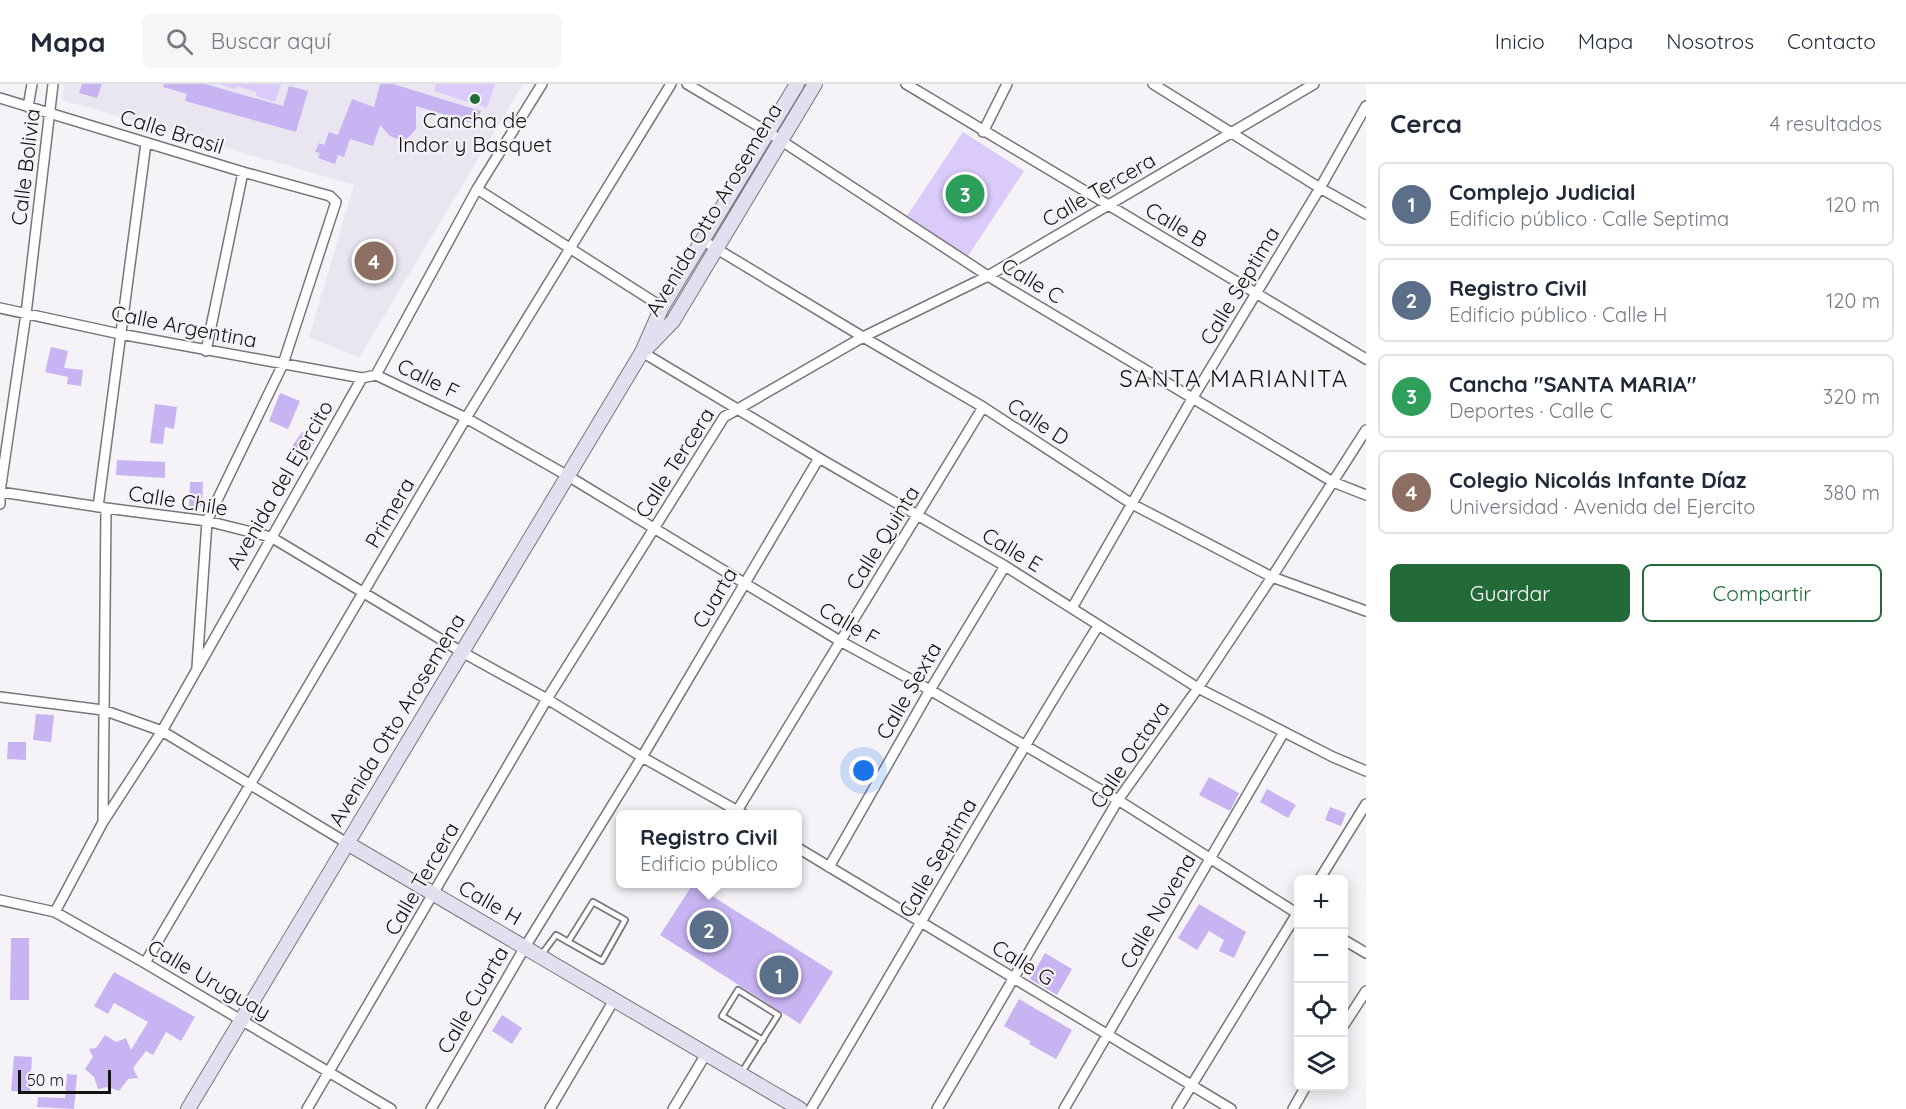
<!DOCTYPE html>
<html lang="es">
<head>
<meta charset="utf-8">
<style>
  :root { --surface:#fff; --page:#f6f6f7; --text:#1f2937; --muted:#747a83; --line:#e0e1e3; --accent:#226a37 }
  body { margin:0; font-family:Quicksand,sans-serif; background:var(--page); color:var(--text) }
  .controls { position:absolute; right:18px; bottom:18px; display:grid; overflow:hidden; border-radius:9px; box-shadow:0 3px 15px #0003 }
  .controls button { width:54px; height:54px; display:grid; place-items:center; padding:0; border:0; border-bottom:2px solid var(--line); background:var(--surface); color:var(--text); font:30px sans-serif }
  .scale { position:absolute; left:18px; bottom:15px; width:93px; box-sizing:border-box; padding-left:6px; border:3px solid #131314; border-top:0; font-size:16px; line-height:21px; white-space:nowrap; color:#131314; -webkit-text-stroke:4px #f5f3f8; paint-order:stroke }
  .you { position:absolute; left:864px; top:687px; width:21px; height:21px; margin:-15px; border:4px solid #fff; border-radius:50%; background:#1a73e8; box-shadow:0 0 0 9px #1a73e833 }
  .badge { display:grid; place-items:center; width:39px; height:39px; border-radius:50%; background:var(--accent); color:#fff; font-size:20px; font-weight:700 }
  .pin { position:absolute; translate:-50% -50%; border:3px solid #fff; box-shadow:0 2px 6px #0006 }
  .popup { position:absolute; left:616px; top:726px; width:186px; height:78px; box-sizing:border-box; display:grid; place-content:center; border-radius:9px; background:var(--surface); filter:drop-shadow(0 2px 4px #0005); font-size:20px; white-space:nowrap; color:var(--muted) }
  .popup b { font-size:22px; color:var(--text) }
  .popup::after { content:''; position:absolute; left:50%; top:100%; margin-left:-12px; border:12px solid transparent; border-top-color:var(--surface) }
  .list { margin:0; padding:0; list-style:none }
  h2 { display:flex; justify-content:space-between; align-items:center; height:78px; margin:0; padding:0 24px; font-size:26px }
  h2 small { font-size:20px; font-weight:400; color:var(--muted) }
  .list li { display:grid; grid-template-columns:39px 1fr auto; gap:18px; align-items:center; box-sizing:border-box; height:84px; margin:0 12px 12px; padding:0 12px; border:2px solid var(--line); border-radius:9px }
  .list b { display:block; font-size:22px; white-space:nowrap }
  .list p { margin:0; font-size:20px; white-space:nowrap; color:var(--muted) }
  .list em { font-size:20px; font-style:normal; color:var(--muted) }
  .actions { display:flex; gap:12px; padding:18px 24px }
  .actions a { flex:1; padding:14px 0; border:2px solid var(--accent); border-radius:9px; text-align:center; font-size:21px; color:var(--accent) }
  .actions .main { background:var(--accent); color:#fff }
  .icon { flex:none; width:33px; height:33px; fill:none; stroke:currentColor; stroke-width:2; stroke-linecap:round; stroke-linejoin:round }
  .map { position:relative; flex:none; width:1366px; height:1025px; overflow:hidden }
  header { display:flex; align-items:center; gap:36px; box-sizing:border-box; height:84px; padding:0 30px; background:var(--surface); border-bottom:2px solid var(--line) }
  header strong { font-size:28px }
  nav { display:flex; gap:33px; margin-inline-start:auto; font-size:21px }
  .search { width:420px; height:54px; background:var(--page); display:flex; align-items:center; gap:15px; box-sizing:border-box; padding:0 21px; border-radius:9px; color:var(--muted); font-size:22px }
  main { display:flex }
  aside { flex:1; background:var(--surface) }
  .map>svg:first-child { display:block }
  .built { fill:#e9e6f2 }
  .green { fill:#dacbfa }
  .building { fill:#c9b4f3 }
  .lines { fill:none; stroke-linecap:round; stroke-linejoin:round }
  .lane-casing { stroke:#77767a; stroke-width:8 }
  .street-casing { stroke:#77767a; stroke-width:12 }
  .secondary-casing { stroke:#77767a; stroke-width:16 }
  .lane { stroke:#fff; stroke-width:4.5 }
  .street { stroke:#fff; stroke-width:9 }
  .secondary { stroke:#e4def1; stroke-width:14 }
  .poi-dot { fill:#226a37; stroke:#f5f3f8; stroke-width:2 }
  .labels { text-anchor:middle; stroke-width:4.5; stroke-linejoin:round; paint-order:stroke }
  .poi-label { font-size:21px; fill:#131314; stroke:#f5f3f8 }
  .street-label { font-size:21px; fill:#131314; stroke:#f5f3f8 }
  .quarter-label { font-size:24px; letter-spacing:1.5px; fill:#131314; stroke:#f5f3f8 }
</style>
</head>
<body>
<header>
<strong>Mapa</strong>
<div class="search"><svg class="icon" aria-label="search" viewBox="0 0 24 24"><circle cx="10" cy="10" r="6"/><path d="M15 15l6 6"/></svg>Buscar aquí</div>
<nav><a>Inicio</a><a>Mapa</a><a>Nosotros</a><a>Contacto</a></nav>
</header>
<main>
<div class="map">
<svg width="1366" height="1025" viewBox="0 0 1366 1025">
  <rect width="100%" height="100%" fill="#f5f3f8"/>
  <path class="built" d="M 64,0 L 523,0 L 359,274 L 309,253 L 354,101 L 62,16 Z"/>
  <path class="green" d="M 218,0 L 281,0 L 275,18 L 256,12 L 256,8 L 237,2 L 235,5 Z
    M 436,0 L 495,0 L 487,24 L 434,7 Z
    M 963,48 L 1024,87 L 968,172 L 907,132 Z"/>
  <path class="building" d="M 82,0 L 102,0 L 97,14 L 79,9 Z
    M 164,0 L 205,0 L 283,22 L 289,2 L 308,7 L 296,48 L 185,17 L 187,10 L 163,3 Z
    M 380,0 L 393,0 L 481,27 L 475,40 L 416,22 L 416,45 L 404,58 L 390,52 L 380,41 L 373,62 L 350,55 L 344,73 L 338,71 L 335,80 L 318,74 L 320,69 L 315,68 L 319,59 L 324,61 L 329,48 L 338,51 L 352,15 L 374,23 Z
    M 51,263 L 68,267 L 64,284 L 83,286 L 81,302 L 67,300 L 68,293 L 45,288 Z
    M 280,309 L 300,317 L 288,345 L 269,337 Z
    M 155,320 L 177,323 L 174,345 L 165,343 L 163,360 L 150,359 Z
    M 302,348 L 315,357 L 304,374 L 290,365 Z
    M 117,376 L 165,378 L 165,394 L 116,391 Z
    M 190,398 L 203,398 L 202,422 L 189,422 Z
    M 36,630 L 54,631 L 51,658 L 33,656 Z
    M 8,658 L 26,658 L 26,676 L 7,675 Z
    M 1209,693 L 1239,709 L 1230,727 L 1199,711 Z
    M 1267,705 L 1296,721 L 1288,734 L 1260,718 Z
    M 1330,723 L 1346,729 L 1341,742 L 1325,736 Z
    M 693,800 L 833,888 L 800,940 L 660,851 Z
    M 1199,820 L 1246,848 L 1234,874 L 1219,867 L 1224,856 L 1209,847 L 1197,866 L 1178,854 Z
    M 11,854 L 29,854 L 29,916 L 10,916 Z
    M 1045,869 L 1072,885 L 1057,911 L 1030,895 Z
    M 114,888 L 195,933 L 181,957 L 166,948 L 153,971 L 146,967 L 133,984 L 138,994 L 128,995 L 119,1007 L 108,1003 L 98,1005 L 94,993 L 85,985 L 93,973 L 89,965 L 96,964 L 105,951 L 116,958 L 126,954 L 131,966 L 148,938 L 114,919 L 108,930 L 94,922 Z
    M 1019,915 L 1072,946 L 1056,975 L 1029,960 L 1030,957 L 1004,942 Z
    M 502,931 L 522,944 L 512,960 L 492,947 Z
    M 14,972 L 32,973 L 30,1008 L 11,1007 Z
    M 67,990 L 77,991 L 74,1025 L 37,1023 L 38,1013 L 65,1014 Z"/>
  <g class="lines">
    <g class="lane-casing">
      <path id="lane" d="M 542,870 L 556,851 L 602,877 L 625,836 L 593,818 L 568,858
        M 742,988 L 778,931 L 738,906 L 722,932 L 763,956"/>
    </g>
    <g class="street-casing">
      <path id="street" d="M 687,0 L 768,48 L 988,192 L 1333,398 L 1366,411
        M 906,0 L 1366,275
        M 1153,0 L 1320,104 L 1366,130
        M 0,14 L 243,88 L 330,112 L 336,118 L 283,280 L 207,437 L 197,583
        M 28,23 L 32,0
        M 983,48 L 1007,0
        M 477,105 L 662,223
        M 702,156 L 863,253 L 983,323 L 1132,420 L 1272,493 L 1366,527
        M 0,224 L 120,250 L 362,294
        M 206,267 L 243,88
        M 642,268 L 819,374 L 1005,482 L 1198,604 L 1333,673 L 1366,687
        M 376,291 L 466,334 L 568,392 L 840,557 L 930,606 L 1118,716 L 1298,830
        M 0,408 L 106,424 L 207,437 L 271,453 L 462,568 L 547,615 L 642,673 L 743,730
        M 0,420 L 0,408 L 26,230 L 53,0
        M 98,423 L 146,59
        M 1072,524 L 1192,315 L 1320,104 L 1366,22
        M 0,613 L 103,626 L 162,647 L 347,759
        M 737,727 L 983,323
        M 103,738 L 106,424
        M 798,764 L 1231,1025
        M 829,783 L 930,606 L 1005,482
        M 1319,796 L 1366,720
        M 0,816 L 55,828 L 145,879 L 391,1025
        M 55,828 L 103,738 L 162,647 L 362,294 L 376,291 L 477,105 L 542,0
        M 1344,856 L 1366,869
        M 145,879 L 466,334 L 671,0
        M 1344,941 L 1366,907
        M 307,1025 L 547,615 L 724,333 L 863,253 L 988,192 L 1314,0
        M 431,1025 L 525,863 L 642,673 L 819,374
        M 550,1025 L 614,916
        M 673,1025 L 706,970
        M 811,1025 C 907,864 999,701 1098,542
        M 937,1025 L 1118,716 L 1198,604 L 1272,493 L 1366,346
        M 1064,1025 L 1284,648
        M 1177,1025 L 1298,828
        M 1293,1025 L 1306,1002"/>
    </g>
    <g class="secondary-casing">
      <path id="secondary" d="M 646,265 L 673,237 L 815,0
        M 347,759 L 800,1025
        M 188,1025 L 642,268 L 662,223 L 797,0"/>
    </g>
    <use href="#lane" class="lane"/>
    <use href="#street" class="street"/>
    <use href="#secondary" class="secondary"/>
  </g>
  <circle class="poi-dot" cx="475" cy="15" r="6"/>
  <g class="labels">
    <g class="poi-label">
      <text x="475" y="44">Cancha de<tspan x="475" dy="24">Indor y Basquet</tspan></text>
    </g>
    <g class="street-label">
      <text transform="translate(172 48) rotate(17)" y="7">Calle Brasil</text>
      <text transform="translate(26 83) rotate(-83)" y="7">Calle Bolivia</text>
      <text transform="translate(1099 106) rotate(-30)" y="7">Calle Tercera</text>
      <text transform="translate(714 126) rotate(-59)" y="7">Avenida Otto Arosemena</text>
      <text transform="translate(1176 141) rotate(31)" y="7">Calle B</text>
      <text transform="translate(1032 197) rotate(31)" y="7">Calle C</text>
      <text transform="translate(1240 202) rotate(-59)" y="7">Calle Septima</text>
      <text transform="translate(184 243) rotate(11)" y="7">Calle Argentina</text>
      <text transform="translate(428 295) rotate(26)" y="7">Calle F</text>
      <text transform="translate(1038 338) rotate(33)" y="7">Calle D</text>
      <text transform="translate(675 379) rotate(-57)" y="7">Calle Tercera</text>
      <text transform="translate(280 401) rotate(-60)" y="7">Avenida del Ejercito</text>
      <text transform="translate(178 417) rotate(9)" y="7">Calle Chile</text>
      <text transform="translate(390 429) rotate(-60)" y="7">Primera</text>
      <text transform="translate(883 454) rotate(-58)" y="7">Calle Quinta</text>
      <text transform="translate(1012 466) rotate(31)" y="7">Calle E</text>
      <text transform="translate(715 514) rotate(-59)" y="7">Cuarta</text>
      <text transform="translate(849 540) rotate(30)" y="7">Calle F</text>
      <text transform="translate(909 607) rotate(-60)" y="7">Calle Sexta</text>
      <text transform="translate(397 636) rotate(-59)" y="7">Avenida Otto Arosemena</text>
      <text transform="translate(1130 671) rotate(-56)" y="7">Calle Octava</text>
      <text transform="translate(938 774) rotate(-60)" y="7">Calle Septima</text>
      <text transform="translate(422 795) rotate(-60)" y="7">Calle Tercera</text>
      <text transform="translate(490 819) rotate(30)" y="7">Calle H</text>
      <text transform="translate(1158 827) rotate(-60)" y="7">Calle Novena</text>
      <text transform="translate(1023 879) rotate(31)" y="7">Calle G</text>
      <text transform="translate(209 896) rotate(30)" y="7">Calle Uruguay</text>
      <text transform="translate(473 916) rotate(-60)" y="7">Calle Cuarta</text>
    </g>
    <g class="quarter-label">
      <text x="1234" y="303">SANTA MARIANITA</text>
    </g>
  </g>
</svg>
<div class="controls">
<button>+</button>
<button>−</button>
<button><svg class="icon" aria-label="locate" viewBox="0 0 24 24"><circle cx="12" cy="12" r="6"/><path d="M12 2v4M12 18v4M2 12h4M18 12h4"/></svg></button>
<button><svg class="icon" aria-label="layers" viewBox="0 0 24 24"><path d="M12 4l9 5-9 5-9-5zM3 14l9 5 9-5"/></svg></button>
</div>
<div class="scale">50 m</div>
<div class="you"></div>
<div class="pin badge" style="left:779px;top:891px;background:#5c6f8a">1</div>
<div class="pin badge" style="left:709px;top:846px;background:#5c6f8a">2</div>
<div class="popup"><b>Registro Civil</b>Edificio público</div>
<div class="pin badge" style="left:965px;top:110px;background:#2e9e5b">3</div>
<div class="pin badge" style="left:374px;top:177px;background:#8d6e63">4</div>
</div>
<aside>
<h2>Cerca<small>4 resultados</small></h2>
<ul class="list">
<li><span class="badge" style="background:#5c6f8a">1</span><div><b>Complejo Judicial</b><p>Edificio público · Calle Septima</p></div><em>120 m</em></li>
<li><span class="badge" style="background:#5c6f8a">2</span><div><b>Registro Civil</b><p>Edificio público · Calle H</p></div><em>120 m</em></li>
<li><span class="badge" style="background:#2e9e5b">3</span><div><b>Cancha &quot;SANTA MARIA&quot;</b><p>Deportes · Calle C</p></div><em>320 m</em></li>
<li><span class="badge" style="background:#8d6e63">4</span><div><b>Colegio Nicolás Infante Díaz</b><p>Universidad · Avenida del Ejercito</p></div><em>380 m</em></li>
</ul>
<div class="actions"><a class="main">Guardar</a><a>Compartir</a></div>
</aside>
</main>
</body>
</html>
